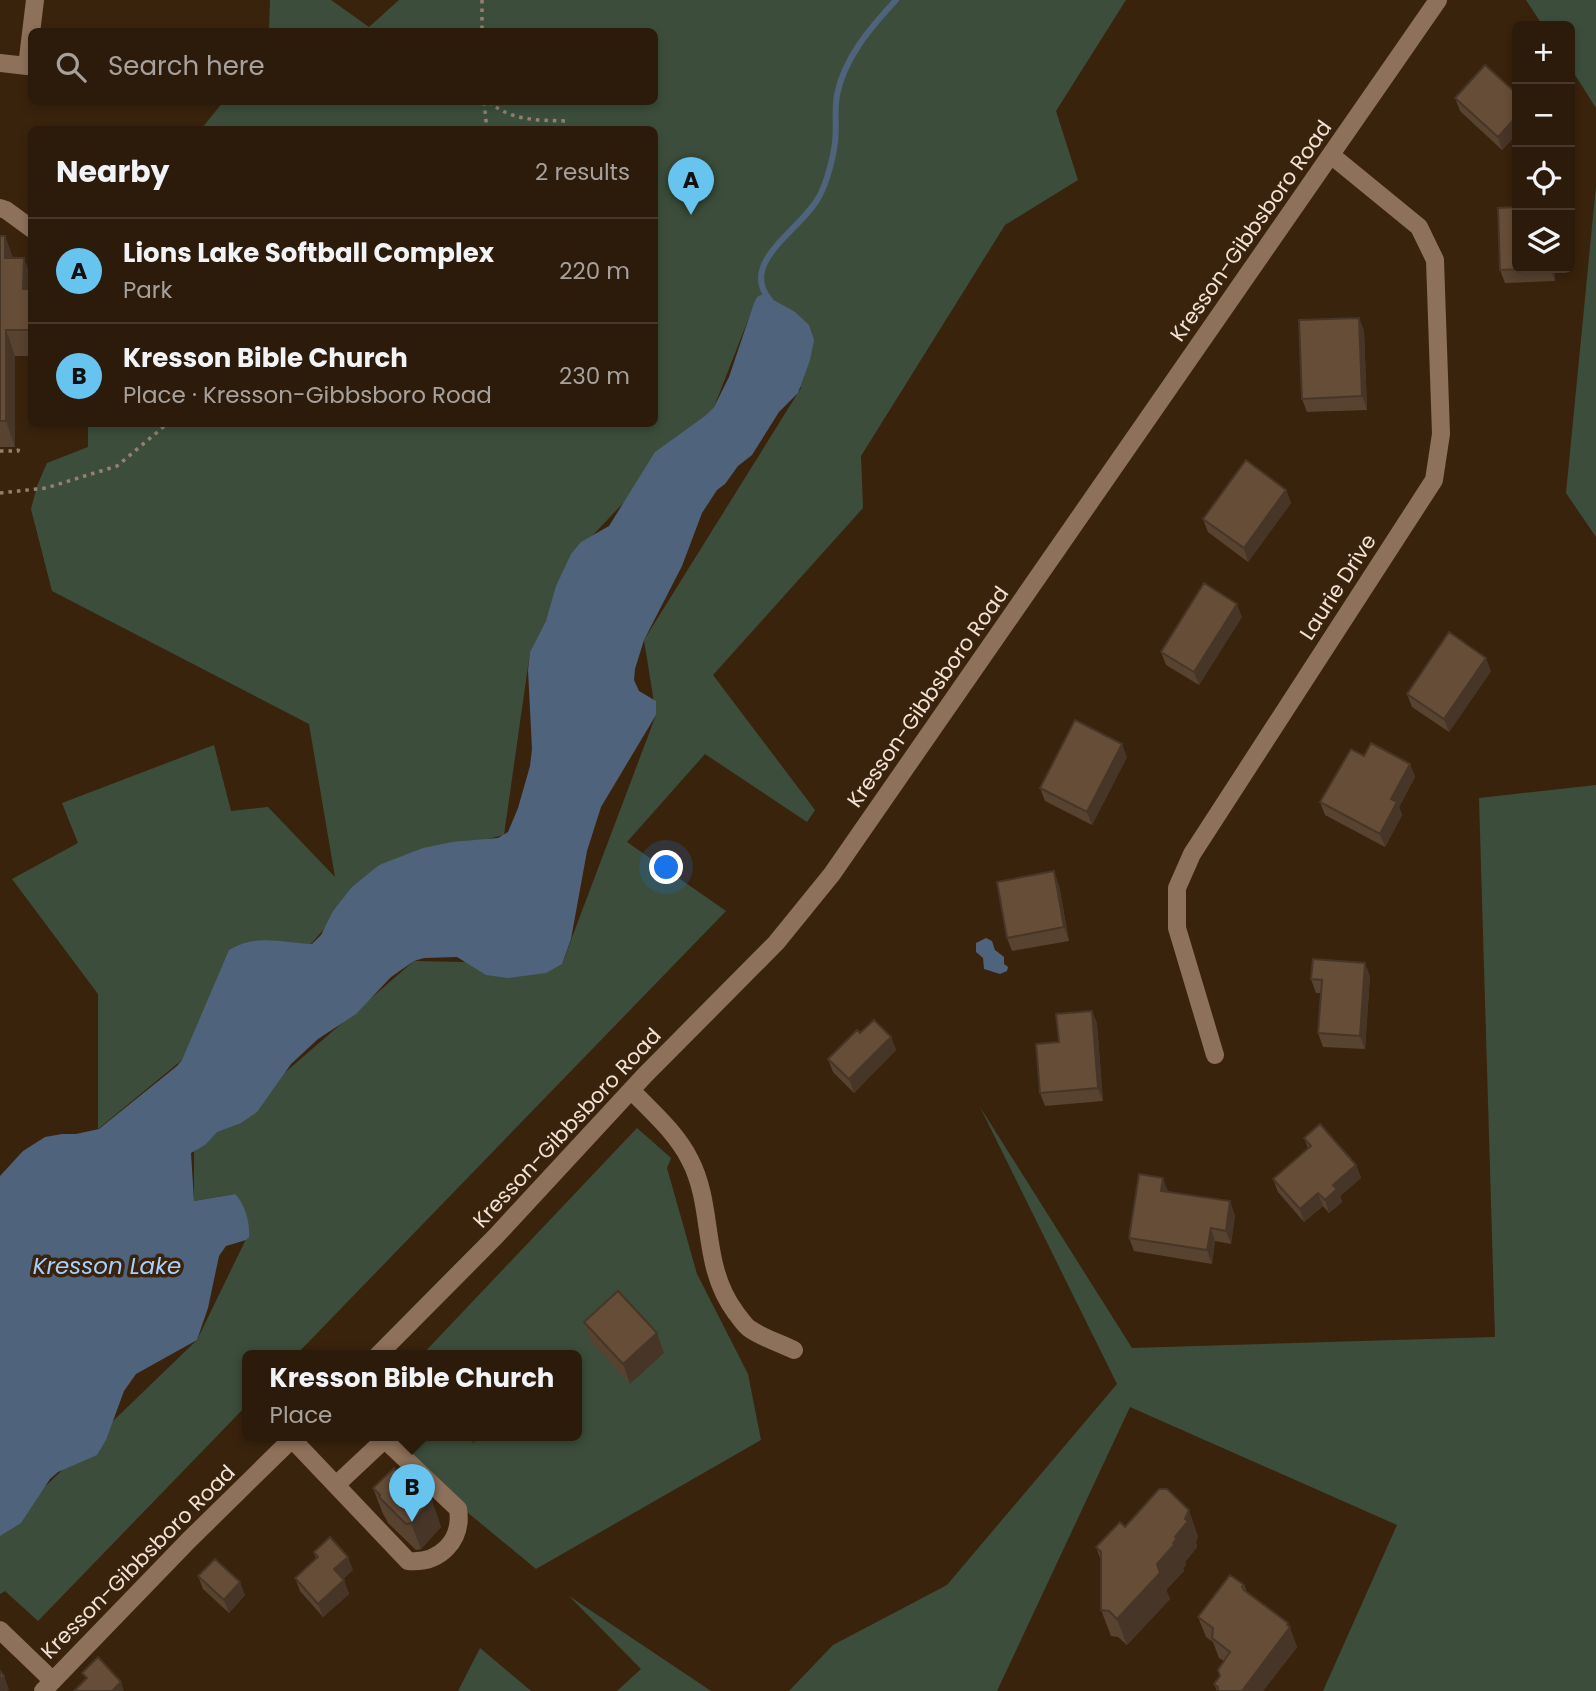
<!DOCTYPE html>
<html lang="en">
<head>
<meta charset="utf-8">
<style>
  :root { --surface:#2c1a0a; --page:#342313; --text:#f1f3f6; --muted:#a6a19c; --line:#48382b; --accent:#67c4ef }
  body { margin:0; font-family:Poppins,sans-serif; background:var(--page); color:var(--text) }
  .controls { position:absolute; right:21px; top:21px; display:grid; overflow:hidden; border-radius:10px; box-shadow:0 4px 10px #0003 }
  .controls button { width:63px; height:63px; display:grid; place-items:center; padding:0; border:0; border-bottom:2px solid var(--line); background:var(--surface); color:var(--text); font:35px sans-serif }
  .you { position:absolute; left:667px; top:868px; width:24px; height:24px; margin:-18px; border:5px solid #fff; border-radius:50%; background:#1a73e8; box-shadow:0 0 0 10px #1a73e833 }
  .badge { display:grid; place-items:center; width:46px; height:46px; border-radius:50%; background:var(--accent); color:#111; font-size:23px; font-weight:700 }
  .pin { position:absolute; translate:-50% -58px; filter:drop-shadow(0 2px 4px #0008) }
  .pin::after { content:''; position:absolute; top:37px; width:24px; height:21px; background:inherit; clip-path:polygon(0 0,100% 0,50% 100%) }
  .popup { position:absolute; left:242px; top:1350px; width:340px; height:91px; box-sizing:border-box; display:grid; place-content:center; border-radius:10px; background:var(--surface); filter:drop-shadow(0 2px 5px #0005); font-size:23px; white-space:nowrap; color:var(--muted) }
  .popup b { font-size:26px; color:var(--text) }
  .popup::after { content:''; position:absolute; left:50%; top:100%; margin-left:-14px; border:14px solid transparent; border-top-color:var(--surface) }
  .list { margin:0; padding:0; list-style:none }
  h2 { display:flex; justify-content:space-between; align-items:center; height:91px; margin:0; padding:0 28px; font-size:30px }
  h2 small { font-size:23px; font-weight:400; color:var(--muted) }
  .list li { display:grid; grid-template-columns:46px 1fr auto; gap:21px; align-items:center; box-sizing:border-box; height:105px; padding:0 28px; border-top:2px solid var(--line) }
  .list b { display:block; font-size:26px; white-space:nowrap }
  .list p { margin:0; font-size:23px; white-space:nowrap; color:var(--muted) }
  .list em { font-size:23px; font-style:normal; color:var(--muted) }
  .icon { flex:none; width:38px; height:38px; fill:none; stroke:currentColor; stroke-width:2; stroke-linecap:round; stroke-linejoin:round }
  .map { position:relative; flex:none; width:1596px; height:1691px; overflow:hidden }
  .search { position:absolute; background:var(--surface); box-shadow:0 4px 10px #0003; left:28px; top:28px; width:630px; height:77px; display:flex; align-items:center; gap:18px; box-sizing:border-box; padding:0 24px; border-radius:10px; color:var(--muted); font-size:26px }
  .panel { position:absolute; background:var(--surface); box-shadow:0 4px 10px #0003; left:28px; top:126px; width:630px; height:301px; border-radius:10px }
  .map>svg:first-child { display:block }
  .green { fill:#3c4e3b }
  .water { fill:#4f637c }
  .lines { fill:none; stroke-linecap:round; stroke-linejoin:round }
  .stream { stroke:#4f637c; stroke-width:6 }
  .path { stroke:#94806e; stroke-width:3.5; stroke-dasharray:3.5 5; stroke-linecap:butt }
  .minor { stroke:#8e715a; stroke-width:18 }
  .wall { fill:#584230 }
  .shaded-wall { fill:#473627 }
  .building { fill:#664d38; stroke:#473627; stroke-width:2 }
  .labels { text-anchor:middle; stroke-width:7; stroke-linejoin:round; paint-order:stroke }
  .street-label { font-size:21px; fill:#f2e2d5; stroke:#3a230d }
  .water-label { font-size:23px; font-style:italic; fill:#a9cffd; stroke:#3a230d }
</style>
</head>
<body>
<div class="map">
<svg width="1596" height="1691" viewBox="0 0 1596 1691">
  <rect width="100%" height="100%" fill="#3a230d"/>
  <path class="green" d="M 270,0 L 331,0 L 369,27 L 399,0 L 1126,0 L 1056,111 L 1078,180 L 1005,225 L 861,456 L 863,508 L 713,675 L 815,810 L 807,822 L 705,754 L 627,842 L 726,911 L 295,1356 L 247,1356 L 247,1405 L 38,1621 L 5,1591 L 0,1594 L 0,1530 L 197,1340 L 249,1233 L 234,1194 L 194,1201 L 194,1151 L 414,961 L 562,964 L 656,715 L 644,640 L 801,388 L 757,297 L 714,407 L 592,536 L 530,652 L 504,835 L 379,865 L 311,944 L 182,1060 L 98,1129 L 98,994 L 12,879 L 78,843 L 62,803 L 214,745 L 231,811 L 268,807 L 335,877 L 309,724 L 52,591 L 31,509 L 37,486 L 47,463 L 88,447 L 88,424 L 654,424 L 654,130 L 202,128 L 223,102 L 654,102 L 654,32 L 269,31 Z
    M 1526,0 L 1596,0 L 1596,108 L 1570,67 L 1570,26 L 1543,26 Z
    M 1596,186 L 1596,537 L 1566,493 Z
    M 1596,785 L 1596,1691 L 1323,1691 L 1397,1525 L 1130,1407 L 997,1691 L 789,1691 L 833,1645 L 947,1585 L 1117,1384 L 980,1107 L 1132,1348 L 1495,1337 L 1479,798 Z
    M 637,1128 L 671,1158 L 667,1168 L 697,1274 L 748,1374 L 761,1440 L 536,1569 L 375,1436 L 576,1436 L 576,1356 L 421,1356 Z
    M 569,1596 L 711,1691 L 617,1691 L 641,1669 Z
    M 480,1648 L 531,1691 L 458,1691 Z"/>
  <path class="water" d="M 763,294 L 795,312 L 809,325 L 814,340 L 810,360 L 798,393 L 779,412 L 752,455 L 738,466 L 725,484 L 717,490 L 702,513 L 682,566 L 644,640 L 635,669 L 634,680 L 639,691 L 656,701 L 656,715 L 601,807 L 587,851 L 571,939 L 562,964 L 546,973 L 508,978 L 486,975 L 457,957 L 424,958 L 414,961 L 391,977 L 356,1014 L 318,1039 L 291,1064 L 257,1112 L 241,1123 L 217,1132 L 205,1145 L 191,1153 L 194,1201 L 235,1194 C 245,1204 250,1222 249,1237 L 246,1240 L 226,1246 L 219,1256 L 208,1308 L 197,1340 L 136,1374 L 124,1391 L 106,1440 L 97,1455 L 58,1472 L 50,1479 L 21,1523 L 0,1536 L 0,1176 L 23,1151 L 45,1137 L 62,1134 L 76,1134 L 99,1129 L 177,1066 L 182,1060 L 229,950 C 256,933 283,943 312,944 L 321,935 L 333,911 L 352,887 L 379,865 L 423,848 L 452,842 L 498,838 L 508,832 L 518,808 L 530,766 L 532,749 L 528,670 L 530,652 L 546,621 L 556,586 L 571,554 L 581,542 L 609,526 L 655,452 L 705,416 L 714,407 L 729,377 L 754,303 L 757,297 Z
    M 986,938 L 992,941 L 995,950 L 1004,957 L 1004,964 L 1008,967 L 1007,971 L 1000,974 L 984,969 L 983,958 L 976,952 L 976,943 Z"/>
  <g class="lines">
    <path class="stream" d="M 770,300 C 737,262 804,228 820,195 C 827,181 833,159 835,143 C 837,128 834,111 837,95 C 844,58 871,27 896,0"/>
    <path class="path" d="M 482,0 L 482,32
      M 484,102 L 487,130
      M 489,102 C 512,121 537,120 566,121
      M 0,451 L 18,451 L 19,447
      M 0,493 L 46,488 L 117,466 L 167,424"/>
    <path class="minor" d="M 0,63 L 27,66 L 35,0
      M 0,208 L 6,210 L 32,229
      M 1215,1055 L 1177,928 L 1177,888 L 1192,854 L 1434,480 L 1441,434 L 1435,260 L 1419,227 L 1331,155
      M 631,1090 C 652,1112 676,1132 690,1160 C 715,1208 700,1265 736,1313 C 740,1318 745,1326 750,1329 C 763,1338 780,1343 794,1350
      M 377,1356 L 496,1236 L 645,1075 L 776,943 L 832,874 L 1438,0
      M 292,1439 L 408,1561 C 439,1564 463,1541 458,1509 L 381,1436
      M 336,1485 L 384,1440
      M 0,1630 L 53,1681
      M 43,1691 L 189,1540 L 295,1436"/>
  </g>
  <path class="wall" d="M 1517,94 L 1517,134 L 1502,150 L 1460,111 L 1455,98 Z
    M 0,236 L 5,236 L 13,258 L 32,280 L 32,356 L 15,356 L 15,447 L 0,447 Z
    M 1517,268 L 1554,268 L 1555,281 L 1505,283 L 1500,270 Z
    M 1359,318 L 1364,331 L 1367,410 L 1307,412 L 1302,399 Z
    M 1286,490 L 1291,503 L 1248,562 L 1208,532 L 1203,519 Z
    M 1242,617 L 1199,685 L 1166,665 L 1161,652 Z
    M 1491,671 L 1449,732 L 1412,707 L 1407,694 Z
    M 1364,756 L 1410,764 L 1415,777 L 1399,807 L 1402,815 L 1385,847 L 1325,815 L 1320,802 Z
    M 1127,757 L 1092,825 L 1045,801 L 1040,788 Z
    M 1059,885 L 1069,941 L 1012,951 L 1007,938 Z
    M 1370,976 L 1365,1049 L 1323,1047 L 1318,1033 L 1321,993 L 1316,993 L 1311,979 Z
    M 1092,1011 L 1097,1024 L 1103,1101 L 1045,1106 L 1040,1093 L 1059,1042 Z
    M 860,1033 L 891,1037 L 896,1050 L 854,1093 L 833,1072 L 828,1059 Z
    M 1304,1138 L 1356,1165 L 1361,1178 L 1340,1196 L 1342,1202 L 1329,1213 L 1323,1206 L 1304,1222 L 1278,1192 L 1273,1179 L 1308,1148 Z
    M 1168,1192 L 1235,1215 L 1231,1244 L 1215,1241 L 1212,1264 L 1134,1251 L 1129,1238 Z
    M 584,1322 L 657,1333 L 664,1353 L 630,1384 L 591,1341 Z
    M 465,1436 L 481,1436 L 473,1444 Z
    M 373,1488 L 432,1501 L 441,1527 L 421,1549 L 416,1550 L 388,1523 L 385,1517 L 383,1514 Z
    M 1125,1527 L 1198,1536 L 1196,1542 L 1197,1547 L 1185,1562 L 1186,1565 L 1183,1568 L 1184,1571 L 1166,1590 L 1170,1599 L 1127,1645 L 1118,1637 L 1111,1636 L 1101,1610 L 1101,1561 L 1096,1547 Z
    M 314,1552 L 353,1570 L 343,1579 L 349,1594 L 323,1617 L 300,1591 L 295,1578 L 316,1559 Z
    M 198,1576 L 245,1595 L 229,1613 L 203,1589 Z
    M 1244,1585 L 1247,1592 L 1288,1623 L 1297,1647 L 1263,1691 L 1217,1691 L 1214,1684 L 1220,1676 L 1224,1661 L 1219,1658 L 1213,1642 L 1206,1637 L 1198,1617 Z"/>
  <path class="shaded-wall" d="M 1517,116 L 1517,134 L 1502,150 L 1498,137 Z
    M 5,236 L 14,262 L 5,258 Z
    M 24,258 L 32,280 L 32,311 L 23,289 Z
    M 1550,268 L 1554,268 L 1555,281 Z
    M 1359,318 L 1364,331 L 1367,410 L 1362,396 Z
    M 6,330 L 15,356 L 15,447 L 6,421 Z
    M 1286,490 L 1291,503 L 1248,562 L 1244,548 Z
    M 1237,604 L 1242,617 L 1199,685 L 1194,672 Z
    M 1486,658 L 1491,671 L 1449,732 L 1444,719 Z
    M 1122,744 L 1127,757 L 1092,825 L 1087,812 Z
    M 1410,764 L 1415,777 L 1399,807 L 1402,815 L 1385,847 L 1380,834 L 1391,799 Z
    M 1054,871 L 1059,885 L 1069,941 L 1064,927 Z
    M 1365,963 L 1370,976 L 1365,1049 L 1360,1036 Z
    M 1092,1011 L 1097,1024 L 1103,1101 L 1098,1088 Z
    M 891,1037 L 896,1050 L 854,1093 L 849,1079 Z
    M 1356,1165 L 1361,1178 L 1340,1196 L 1342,1202 L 1329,1213 L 1325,1200 L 1333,1185 Z
    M 1163,1178 L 1168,1191 L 1161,1191 Z
    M 1318,1193 L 1323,1206 L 1304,1222 L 1300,1209 Z
    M 1230,1201 L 1235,1215 L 1231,1244 L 1226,1231 Z
    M 1211,1228 L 1215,1241 L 1212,1264 L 1207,1250 Z
    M 657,1333 L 664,1353 L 630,1384 L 623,1364 Z
    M 470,1436 L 481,1436 L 473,1444 Z
    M 432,1501 L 441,1527 L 421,1549 L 411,1523 Z
    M 1189,1510 L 1198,1536 L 1196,1542 L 1197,1547 L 1185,1562 L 1186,1565 L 1183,1568 L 1184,1571 L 1166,1590 L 1170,1599 L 1127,1645 L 1117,1619 L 1173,1543 Z
    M 348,1557 L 353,1570 L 339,1582 L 334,1569 Z
    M 344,1580 L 349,1594 L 323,1617 L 318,1604 Z
    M 240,1582 L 245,1595 L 229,1613 L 224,1600 Z
    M 1288,1623 L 1297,1647 L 1263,1691 L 1242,1691 Z
    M 4,1676 L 9,1689 L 7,1691 L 0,1691 L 0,1680 Z
    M 121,1682 L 124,1691 L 112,1691 Z"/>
  <path class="building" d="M 1485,65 L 1517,94 L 1517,116 L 1498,137 L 1455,98 Z
    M 1517,207 L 1517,268 L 1550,268 L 1500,270 L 1498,208 Z
    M 0,236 L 5,236 L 5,258 L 24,258 L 23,289 L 32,289 L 32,330 L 6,330 L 6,421 L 0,421 Z
    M 1359,318 L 1362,396 L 1302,399 L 1299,320 Z
    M 1246,460 L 1286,490 L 1244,548 L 1203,519 Z
    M 1204,583 L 1237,604 L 1194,672 L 1161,652 Z
    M 1449,632 L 1486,658 L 1444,719 L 1407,694 Z
    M 1075,720 L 1122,744 L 1087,812 L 1040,788 Z
    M 1371,743 L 1410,764 L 1391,799 L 1397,802 L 1380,834 L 1320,802 L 1351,749 L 1364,756 Z
    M 1054,871 L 1064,927 L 1007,938 L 997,882 Z
    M 1313,959 L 1365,963 L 1360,1036 L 1318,1033 L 1322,980 L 1311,979 Z
    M 1092,1011 L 1098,1088 L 1040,1093 L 1036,1044 L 1059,1042 L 1056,1014 Z
    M 874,1020 L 891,1037 L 849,1079 L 828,1059 L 857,1030 L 860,1033 Z
    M 1320,1124 L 1356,1165 L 1333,1185 L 1337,1189 L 1325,1200 L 1318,1193 L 1300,1209 L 1273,1179 L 1311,1146 L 1304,1138 Z
    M 1139,1174 L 1163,1178 L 1161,1191 L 1230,1201 L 1226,1231 L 1211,1228 L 1207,1250 L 1129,1238 Z
    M 618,1291 L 657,1333 L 623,1364 L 584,1322 Z
    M 394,1468 L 401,1475 L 403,1473 L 432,1501 L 411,1523 L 406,1524 L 379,1497 L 380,1495 L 373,1488 Z
    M 1159,1489 L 1167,1489 L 1189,1510 L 1185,1519 L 1188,1521 L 1175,1537 L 1177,1539 L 1173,1543 L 1174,1545 L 1157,1564 L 1160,1573 L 1117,1619 L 1109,1611 L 1101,1610 L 1101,1552 L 1096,1547 L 1120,1522 L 1125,1527 Z
    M 330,1537 L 348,1557 L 334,1569 L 344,1580 L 318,1604 L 295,1578 L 318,1557 L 314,1552 Z
    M 215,1559 L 240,1582 L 224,1600 L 198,1576 Z
    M 1230,1575 L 1244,1585 L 1242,1587 L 1244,1590 L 1288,1623 L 1287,1625 L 1290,1627 L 1242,1691 L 1218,1691 L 1218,1687 L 1214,1684 L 1220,1676 L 1218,1670 L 1230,1652 L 1212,1638 L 1213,1628 L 1198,1617 Z
    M 98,1657 L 121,1682 L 112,1691 L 74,1691 L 87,1678 L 82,1673 Z
    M 0,1671 L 4,1676 L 0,1680 Z"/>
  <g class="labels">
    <g class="street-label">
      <text transform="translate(1251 231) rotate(-55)" y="7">Kresson-Gibbsboro Road</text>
      <text transform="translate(1338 587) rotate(-57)" y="7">Laurie Drive</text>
      <text transform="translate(928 697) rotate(-55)" y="7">Kresson-Gibbsboro Road</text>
      <text transform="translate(567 1128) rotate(-47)" y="7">Kresson-Gibbsboro Road</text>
      <text transform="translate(138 1562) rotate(-45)" y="7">Kresson-Gibbsboro Road</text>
    </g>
    <g class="water-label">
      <text x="107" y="1274">Kresson Lake</text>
    </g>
  </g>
</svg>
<div class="controls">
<button>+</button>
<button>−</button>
<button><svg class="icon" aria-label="locate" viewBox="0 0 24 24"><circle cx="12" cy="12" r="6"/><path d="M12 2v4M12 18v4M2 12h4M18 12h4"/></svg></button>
<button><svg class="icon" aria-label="layers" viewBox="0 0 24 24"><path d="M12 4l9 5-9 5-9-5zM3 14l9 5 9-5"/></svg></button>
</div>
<div class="you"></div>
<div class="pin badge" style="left:691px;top:215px">A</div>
<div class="pin badge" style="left:412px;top:1522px">B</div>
<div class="popup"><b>Kresson Bible Church</b>Place</div>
<div class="search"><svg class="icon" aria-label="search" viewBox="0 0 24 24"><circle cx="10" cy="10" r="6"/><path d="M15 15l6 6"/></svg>Search here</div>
<section class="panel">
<h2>Nearby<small>2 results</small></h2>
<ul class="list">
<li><span class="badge">A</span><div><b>Lions Lake Softball Complex</b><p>Park</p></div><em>220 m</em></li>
<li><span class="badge">B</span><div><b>Kresson Bible Church</b><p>Place · Kresson-Gibbsboro Road</p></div><em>230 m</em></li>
</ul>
</section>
</div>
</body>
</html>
